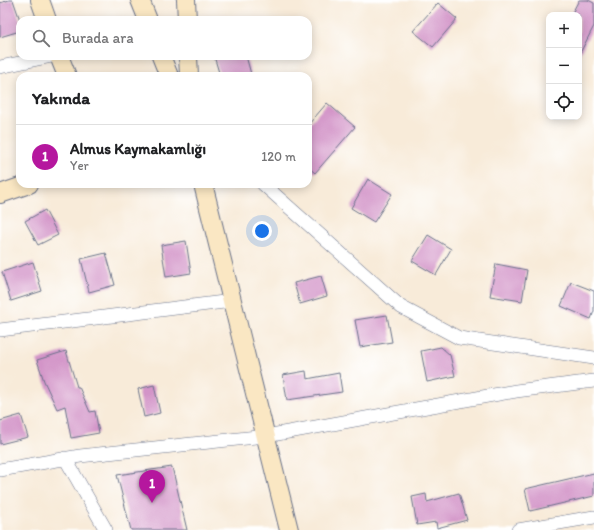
<!DOCTYPE html>
<html lang="tr">
<head>
<meta charset="utf-8">
<style>
  :root { --surface:#fff; --page:#f6f6f6; --text:#202124; --muted:#757577; --line:#e0e0e0; --accent:#b5179e }
  body { margin:0; font-family:Itim,sans-serif; background:var(--page); color:var(--text) }
  .controls { position:absolute; right:12px; top:12px; display:grid; overflow:hidden; border-radius:8px; box-shadow:0 2px 10px #0003 }
  .controls button { width:36px; height:36px; display:grid; place-items:center; padding:0; border:0; border-bottom:1px solid var(--line); background:var(--surface); color:var(--text); font:20px sans-serif }
  .you { position:absolute; left:262px; top:231px; width:14px; height:14px; margin:-10px; border:3px solid #fff; border-radius:50%; background:#1a73e8; box-shadow:0 0 0 6px #1a73e833 }
  .badge { display:grid; place-items:center; width:26px; height:26px; border-radius:50%; background:var(--accent); color:#fff; font-size:13px; font-weight:700 }
  .pin { position:absolute; translate:-50% -33px; filter:drop-shadow(0 1px 2px #0008) }
  .pin::after { content:''; position:absolute; top:21px; width:14px; height:12px; background:inherit; clip-path:polygon(0 0,100% 0,50% 100%) }
  .list { margin:0; padding:0; list-style:none }
  h2 { display:flex; justify-content:space-between; align-items:center; height:52px; margin:0; padding:0 16px; font-size:17px }
  h2 small { font-size:13px; font-weight:400; color:var(--muted) }
  .list li { display:grid; grid-template-columns:26px 1fr auto; gap:12px; align-items:center; box-sizing:border-box; height:64px; padding:0 16px; border-top:1px solid var(--line) }
  .list b { display:block; font-size:15px; white-space:nowrap }
  .list p { margin:0; font-size:13px; white-space:nowrap; color:var(--muted) }
  .list em { font-size:13px; font-style:normal; color:var(--muted) }
  .icon { flex:none; width:22px; height:22px; fill:none; stroke:currentColor; stroke-width:2; stroke-linecap:round; stroke-linejoin:round }
  .map { position:relative; flex:none; width:594px; height:530px; overflow:hidden }
  .search { position:absolute; background:var(--surface); box-shadow:0 2px 10px #0003; left:16px; top:16px; width:296px; height:44px; display:flex; align-items:center; gap:10px; box-sizing:border-box; padding:0 14px; border-radius:12px; color:var(--muted); font-size:15px }
  .panel { position:absolute; background:var(--surface); box-shadow:0 2px 10px #0003; left:16px; top:72px; width:296px; height:116px; border-radius:12px }
  .map>svg:first-child { display:block }
  .building { fill:#d394c8 }
  .lines { fill:none; stroke-linecap:round; stroke-linejoin:round }
  .street-casing { stroke:#687189; stroke-width:14 }
  .secondary-casing { stroke:#687189; stroke-width:20 }
  .street { stroke:#fff; stroke-width:13 }
  .secondary { stroke:#fae7c3; stroke-width:18 }
</style>
</head>
<body>
<div class="map">
<svg width="594" height="530" viewBox="0 0 594 530">
  <rect width="100%" height="100%" fill="#fff"/>
  <filter id="ink" filterUnits="userSpaceOnUse"><feTurbulence type="fractalNoise" baseFrequency=".025" numOctaves="2"/><feDisplacementMap in="SourceGraphic" scale="8" xChannelSelector="R" yChannelSelector="G"/><feConvolveMatrix kernelMatrix="1 2 1 2 8 2 1 2 1" color-interpolation-filters="sRGB"/></filter>
  <filter id="wash" filterUnits="userSpaceOnUse"><feTurbulence type="fractalNoise" baseFrequency=".012" numOctaves="4" result="noise"/><feDisplacementMap in="SourceGraphic" scale="16" xChannelSelector="R" yChannelSelector="G"/><feGaussianBlur stdDeviation="0.9" result="paint"/><feColorMatrix in="noise" values="0 0 0 0 0 0 0 0 0 0 0 0 0 0 0 0 0 1.4 0 .05"/><feComposite in="paint" operator="in"/></filter>
  <g filter="url(#wash)">
    <rect width="100%" height="100%" fill="#f8ebd9"/>
    <g id="blocks">
      <path class="building" d="M 9,0 L 13,0 L 20,20 L 20,31 L 0,37 L 0,3 Z
        M 579,0 L 588,0 L 594,3 L 594,26 L 579,55 L 579,15 L 571,15 Z
        M 438,3 L 457,19 L 433,47 L 413,31 Z
        M 214,56 L 246,56 L 251,74 L 244,76 L 220,76 Z
        M 327,103 L 355,127 L 315,173 L 308,167 L 308,125 Z
        M 368,179 L 392,194 L 374,222 L 351,208 Z
        M 45,210 L 58,235 L 38,245 L 25,221 Z
        M 428,235 L 451,249 L 436,275 L 412,261 Z
        M 186,241 L 191,273 L 166,277 L 161,245 Z
        M 106,253 L 115,285 L 89,292 L 81,259 Z
        M 33,262 L 42,291 L 11,301 L 2,272 Z
        M 496,264 L 527,270 L 522,301 L 490,296 Z
        M 321,276 L 327,296 L 300,304 L 294,283 Z
        M 571,282 L 594,291 L 594,311 L 591,319 L 561,306 Z
        M 387,315 L 392,342 L 360,347 L 355,320 Z
        M 441,347 L 450,355 L 455,376 L 427,382 L 421,351 Z
        M 66,351 L 77,387 L 79,387 L 90,412 L 95,411 L 99,433 L 71,438 L 65,406 L 57,409 L 44,381 L 37,360 Z
        M 306,371 L 307,379 L 339,373 L 342,392 L 287,400 L 283,375 Z
        M 154,385 L 160,413 L 144,417 L 138,389 Z
        M 21,415 L 28,437 L 0,444 L 0,421 Z
        M 172,467 L 187,530 L 131,530 L 117,475 Z
        M 594,473 L 594,496 L 530,511 L 525,489 Z
        M 459,493 L 467,520 L 437,528 L 436,522 L 417,525 L 412,497 L 426,494 L 427,502 Z"/>
    </g>
  </g>
  <g filter="url(#ink)">
    <use href="#blocks" fill-opacity="0" stroke="#687189" stroke-width="1"/>
    <g class="lines">
      <g class="street-casing">
        <path id="street" d="M 0,67 L 52,56
          M 263,184 L 401,307 L 459,338 L 594,358
          M 0,330 L 232,301
          M 65,458 L 106,530
          M 0,470 L 80,456 L 266,436 L 516,391 L 594,381
          M 518,530 L 594,517"/>
      </g>
      <g class="secondary-casing">
        <path id="secondary" d="M 40,0 L 47,20
          M 140,0 L 148,20
          M 186,0 L 187,20
          M 59,56 L 67,76
          M 161,56 L 169,76
          M 188,56 L 189,76
          M 203,184 L 289,530
          M 0,194 L 29,184"/>
      </g>
      <use href="#street" class="street"/>
      <use href="#secondary" class="secondary"/>
    </g>
  </g>
</svg>
<div class="controls">
<button>+</button>
<button>−</button>
<button><svg class="icon" aria-label="locate" viewBox="0 0 24 24"><circle cx="12" cy="12" r="6"/><path d="M12 2v4M12 18v4M2 12h4M18 12h4"/></svg></button>
</div>
<div class="you"></div>
<div class="pin badge" style="left:152px;top:503px">1</div>
<div class="search"><svg class="icon" aria-label="search" viewBox="0 0 24 24"><circle cx="10" cy="10" r="6"/><path d="M15 15l6 6"/></svg>Burada ara</div>
<section class="panel">
<h2>Yakında<small></small></h2>
<ul class="list">
<li><span class="badge">1</span><div><b>Almus Kaymakamlığı</b><p>Yer</p></div><em>120 m</em></li>
</ul>
</section>
</div>
</body>
</html>
